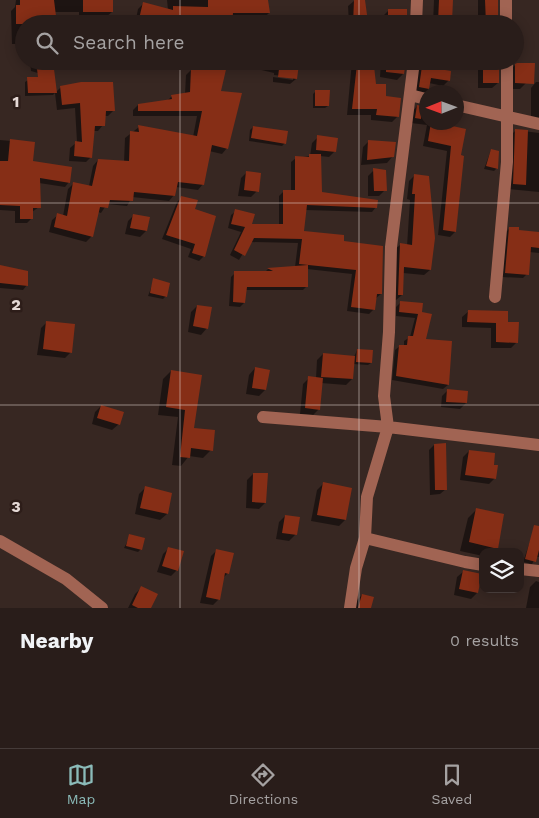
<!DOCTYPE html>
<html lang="en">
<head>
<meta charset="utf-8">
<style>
  :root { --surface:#291d1a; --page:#352a27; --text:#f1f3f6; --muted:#a5a2a2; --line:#453b39; --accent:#8bbbb9 }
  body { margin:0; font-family:"Work Sans",sans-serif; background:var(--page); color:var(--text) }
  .controls { position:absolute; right:15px; bottom:15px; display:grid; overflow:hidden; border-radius:10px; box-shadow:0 2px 12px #0003 }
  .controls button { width:45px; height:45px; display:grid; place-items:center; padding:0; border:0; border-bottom:1px solid var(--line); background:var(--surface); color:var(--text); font:25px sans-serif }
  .compass { position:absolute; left:419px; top:85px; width:45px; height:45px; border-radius:50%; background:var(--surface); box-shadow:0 2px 12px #0003; rotate:269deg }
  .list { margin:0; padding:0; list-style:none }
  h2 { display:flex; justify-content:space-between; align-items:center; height:65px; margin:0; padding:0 20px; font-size:21px }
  h2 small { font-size:16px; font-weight:400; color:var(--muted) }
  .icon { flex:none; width:28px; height:28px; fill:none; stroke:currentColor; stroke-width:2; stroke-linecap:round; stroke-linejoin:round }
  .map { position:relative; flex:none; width:539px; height:608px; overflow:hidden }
  .search { position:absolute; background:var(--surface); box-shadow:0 2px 12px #0003; left:15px; right:15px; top:15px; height:55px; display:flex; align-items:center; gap:12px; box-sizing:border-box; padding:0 18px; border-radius:28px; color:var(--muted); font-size:19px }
  .sheet { height:140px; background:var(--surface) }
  nav { display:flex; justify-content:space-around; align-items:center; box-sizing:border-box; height:70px; border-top:1px solid var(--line); background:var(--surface); font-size:14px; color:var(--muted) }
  nav a { display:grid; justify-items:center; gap:2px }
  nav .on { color:var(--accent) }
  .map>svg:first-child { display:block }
  .shadow { fill:#0007 }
  .building { fill:#862e16 }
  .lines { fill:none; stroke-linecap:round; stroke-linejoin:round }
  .minor { stroke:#a16453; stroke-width:12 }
  .grid { fill:none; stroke:#e5d9d6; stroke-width:1; stroke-opacity:0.55 }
  .grid-label { font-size:16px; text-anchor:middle; font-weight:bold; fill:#e5d9d6; stroke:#2d1d19; stroke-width:5; stroke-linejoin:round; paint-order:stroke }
</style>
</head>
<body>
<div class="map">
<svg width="539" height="608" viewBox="0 0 539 608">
  <rect width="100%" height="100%" fill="#372722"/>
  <path class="shadow" d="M 16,0 L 111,0 L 112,12 L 106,17 L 79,17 L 79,12 L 54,12 L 24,24 L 24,44 L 12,44 L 11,11 L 15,7 Z
    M 167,0 L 267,0 L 269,13 L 265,17 L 297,24 L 257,24 L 262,18 L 231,18 L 231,24 L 135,24 L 138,9 L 143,4 L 168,10 Z
    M 364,0 L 367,24 L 349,24 L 348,6 L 354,1 Z
    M 434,0 L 452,0 L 449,24 L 433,24 Z
    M 478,0 L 498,0 L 498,24 L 478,24 Z
    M 389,10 L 405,24 L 383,24 L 383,16 Z
    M 30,61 L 52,61 L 48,76 L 31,71 Z
    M 205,61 L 226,61 L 220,92 L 227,148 L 222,154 L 209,151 L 203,184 L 198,190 L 176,187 L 174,195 L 169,201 L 132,197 L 127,206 L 107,204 L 101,213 L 98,212 L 91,237 L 86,242 L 49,232 L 52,220 L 58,215 L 63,216 L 68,189 L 73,184 L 89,186 L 93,166 L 98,160 L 124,162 L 125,138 L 139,127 L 193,137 L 197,116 L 133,116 L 133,110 L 138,105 L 167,101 L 172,96 L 185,94 L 186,75 L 191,70 L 204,70 Z
    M 246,61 L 288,61 L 296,79 L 290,84 L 273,82 L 273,77 L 293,80 L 293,77 L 274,75 L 274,73 L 245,66 Z
    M 352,61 L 372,61 L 375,85 L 398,116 L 392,122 L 371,120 L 371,115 L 347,115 Z
    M 381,61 L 404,61 L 403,74 L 397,80 L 380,77 Z
    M 478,61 L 498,61 L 498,83 L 492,88 L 478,88 Z
    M 516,64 L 526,83 L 520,89 L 510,89 L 510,70 Z
    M 422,67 L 449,80 L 443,86 L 429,83 L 428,91 L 422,96 L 414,94 L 417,72 Z
    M 28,80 L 56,92 L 61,87 L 114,110 L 108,116 L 104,116 L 103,125 L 98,131 L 93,131 L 91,157 L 86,162 L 69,161 L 70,148 L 77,142 L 75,108 L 57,110 L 55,93 L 53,95 L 25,96 L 25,82 Z
    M 536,82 L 539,82 L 539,123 L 531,120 L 531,88 Z
    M 316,91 L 328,106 L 325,108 L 313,108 L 313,94 Z
    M 417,106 L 426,108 L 426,122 L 447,122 L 459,157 L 455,232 L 450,237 L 438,235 L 447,151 L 423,146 L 427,125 L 411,123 L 412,112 Z
    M 253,127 L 285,143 L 282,146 L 249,141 L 250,130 Z
    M 516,130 L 539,133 L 539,192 L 508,189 L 510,136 Z
    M 318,137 L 335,151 L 329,157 L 320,156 L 321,193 L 376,207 L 372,212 L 305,210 L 303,232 L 342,242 L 381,294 L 375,299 L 374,309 L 369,314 L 347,311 L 352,274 L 307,269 L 307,286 L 303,290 L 245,290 L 244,303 L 240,307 L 229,306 L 231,277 L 235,273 L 265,272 L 268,269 L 295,267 L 298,243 L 250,242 L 239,260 L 230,255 L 241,232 L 228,228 L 231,215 L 236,211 L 251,225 L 279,225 L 279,196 L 284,191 L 291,191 L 291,162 L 296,158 L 310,156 L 312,143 Z
    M 0,140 L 34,143 L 32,162 L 69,182 L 65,187 L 39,183 L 39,207 L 32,212 L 32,218 L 27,223 L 15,223 L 15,211 L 0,210 Z
    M 369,141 L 393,156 L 387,163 L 361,165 L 363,147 Z
    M 491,150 L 497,168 L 494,171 L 484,169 Z
    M 374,170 L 385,190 L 379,196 L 368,196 L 368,176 Z
    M 247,172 L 257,191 L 251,197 L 238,196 L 241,178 Z
    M 415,175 L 430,270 L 424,275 L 403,273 L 402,295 L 396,300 L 393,300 L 394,250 L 400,245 L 407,246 L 410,200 L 407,199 L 409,181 Z
    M 181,198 L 193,210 L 204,256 L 199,261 L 188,257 L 191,249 L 162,239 L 177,202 Z
    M 134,215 L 146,231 L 140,237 L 125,234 L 128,221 Z
    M 510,228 L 517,231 L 539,234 L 539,253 L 529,252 L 527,274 L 523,278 L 502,277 L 506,232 Z
    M 0,266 L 27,285 L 23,290 L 0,288 Z
    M 154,280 L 166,296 L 163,299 L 148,296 Z
    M 401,302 L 421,304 L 425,340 L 448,385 L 443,389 L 392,380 L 395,350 L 400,346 L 404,346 L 404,341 L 410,337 L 415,318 L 396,316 L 396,307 Z
    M 197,306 L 207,328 L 201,335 L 188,332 L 191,312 Z
    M 469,311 L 507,324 L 517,342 L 511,348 L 491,348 L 491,328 L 462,327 L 462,317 Z
    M 47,322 L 71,352 L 65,358 L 37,355 L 41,328 Z
    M 357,350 L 371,363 L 368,365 L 353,364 L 352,379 L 346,385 L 321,383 L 319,409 L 313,415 L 300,414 L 303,384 L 309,378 L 316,378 L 317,360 L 323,354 L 354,357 Z
    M 255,368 L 265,390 L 259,396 L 246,394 L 249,375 Z
    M 171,371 L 193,429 L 211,450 L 203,458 L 189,456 L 181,466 L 172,465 L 178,417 L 158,415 L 163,379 Z
    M 448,390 L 466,403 L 460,409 L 441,407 L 442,396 Z
    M 101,406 L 119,424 L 112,430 L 92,424 L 95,412 Z
    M 434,445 L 446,489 L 440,494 L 430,495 L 429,450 Z
    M 469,451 L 492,466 L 495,478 L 489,484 L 460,480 L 463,457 Z
    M 253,474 L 265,503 L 259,509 L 246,508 L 247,480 Z
    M 323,484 L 345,520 L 339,526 L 311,521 L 317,490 Z
    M 145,488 L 171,494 L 167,514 L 160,520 L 135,514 L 139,494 Z
    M 477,509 L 497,548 L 494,552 L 483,552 L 483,556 L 460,551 L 468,518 Z
    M 285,516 L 298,518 L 295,535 L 289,541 L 276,539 L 279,522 Z
    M 535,527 L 539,528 L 539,557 L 536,557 L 532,564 L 523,562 Z
    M 130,536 L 141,549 L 138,552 L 124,548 Z
    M 169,548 L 177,570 L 171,576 L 157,572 L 163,554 Z
    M 217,550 L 228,573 L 223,578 L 219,599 L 213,605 L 200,603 L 211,556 Z
    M 464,571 L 477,593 L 471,599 L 454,595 L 457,577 Z
    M 536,581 L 539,582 L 539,608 L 526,608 L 530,587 Z
    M 141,588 L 150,608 L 128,608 L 135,594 Z
    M 362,595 L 370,608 L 354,608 L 356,601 Z"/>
  <path class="building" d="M 20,0 L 54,0 L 57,24 L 16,24 L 16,5 L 20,5 Z
    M 83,0 L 113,0 L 113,12 L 83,12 Z
    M 208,0 L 268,0 L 270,13 L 233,13 L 232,24 L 153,22 L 139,19 L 143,2 L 173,10 L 173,6 L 208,7 Z
    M 354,0 L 365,0 L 368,22 L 353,24 Z
    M 439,0 L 453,0 L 452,22 L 438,22 Z
    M 485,0 L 498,0 L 498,24 L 486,24 Z
    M 388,9 L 407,9 L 407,24 L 388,24 Z
    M 36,61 L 53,61 L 57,93 L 28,93 L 27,77 L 38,77 Z
    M 207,61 L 228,61 L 221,91 L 242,93 L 228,149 L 212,145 L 204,185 L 178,182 L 175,196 L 134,192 L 133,201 L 110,200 L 108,208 L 100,207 L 93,237 L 54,227 L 57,213 L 67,216 L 73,182 L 92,186 L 98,159 L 129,161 L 130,131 L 139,132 L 138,125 L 197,136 L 202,111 L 138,111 L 138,104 L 172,99 L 171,95 L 190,92 L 191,68 L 206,69 Z
    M 280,61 L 299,64 L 297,79 L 278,77 Z
    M 386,61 L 406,61 L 404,74 L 386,72 Z
    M 483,63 L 499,64 L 499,83 L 483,83 Z
    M 517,63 L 535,63 L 534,84 L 515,83 L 515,64 Z
    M 357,64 L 374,66 L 376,84 L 386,84 L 386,96 L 401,98 L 399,117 L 376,115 L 377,109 L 352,109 Z
    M 422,66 L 451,71 L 450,81 L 431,78 L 429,89 L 419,87 Z
    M 81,82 L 113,82 L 115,111 L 106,111 L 105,126 L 95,126 L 92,158 L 74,156 L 75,141 L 82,142 L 80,103 L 62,105 L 60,86 Z
    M 315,90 L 330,90 L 329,106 L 315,106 Z
    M 417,105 L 422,106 L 421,119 L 415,118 Z
    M 431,122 L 448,122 L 448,125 L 466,129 L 461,155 L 464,156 L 456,232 L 443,230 L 451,146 L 428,141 Z
    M 253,126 L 288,131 L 286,144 L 251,138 Z
    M 515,129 L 528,130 L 526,185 L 513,184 Z
    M 317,135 L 338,138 L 336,152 L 316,150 Z
    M 10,139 L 35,142 L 33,161 L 72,167 L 70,183 L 40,178 L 41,208 L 33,208 L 33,219 L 20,219 L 20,206 L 0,205 L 0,161 L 8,161 Z
    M 368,140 L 396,142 L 394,157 L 367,160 Z
    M 491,149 L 499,151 L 498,169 L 486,166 Z
    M 309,154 L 321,154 L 322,192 L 378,200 L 377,208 L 307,205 L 304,231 L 344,235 L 344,241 L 383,246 L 382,294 L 377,294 L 375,310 L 351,307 L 356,270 L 299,264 L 302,239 L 254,238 L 245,256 L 234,250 L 245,227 L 231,224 L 235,209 L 255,214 L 252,224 L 283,224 L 283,190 L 295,190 L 295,156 L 309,157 Z
    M 373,168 L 386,170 L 387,191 L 374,191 Z
    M 246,171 L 261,173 L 259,192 L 244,190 Z
    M 414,174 L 429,176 L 435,238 L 431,270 L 404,267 L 403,295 L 398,295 L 400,243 L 412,245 L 415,194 L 412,194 Z
    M 181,196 L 198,200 L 195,209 L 216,216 L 205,257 L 192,253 L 195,244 L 166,235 Z
    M 133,214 L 150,217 L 147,231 L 130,228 Z
    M 509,227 L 519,227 L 519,230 L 539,232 L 539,248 L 531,247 L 529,275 L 505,273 Z
    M 0,265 L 28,271 L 28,286 L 0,283 Z
    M 308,265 L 308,287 L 247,287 L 245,303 L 233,302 L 234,271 L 273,271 L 267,268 Z
    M 153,278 L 170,283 L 167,297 L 150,293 Z
    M 400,301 L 423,303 L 422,312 L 432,314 L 426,339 L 452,341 L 449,385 L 396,376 L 399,345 L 407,345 L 408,336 L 413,336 L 418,314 L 399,312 Z
    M 197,305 L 212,307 L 208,329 L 193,326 Z
    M 468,310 L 508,311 L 508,322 L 519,322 L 518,343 L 496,342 L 496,323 L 467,322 Z
    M 46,321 L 75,324 L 72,353 L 43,349 Z
    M 357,349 L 373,350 L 372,363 L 356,362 Z
    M 323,353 L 355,356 L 353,379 L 321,377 Z
    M 255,367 L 270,370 L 266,390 L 252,388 Z
    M 171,370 L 202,375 L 194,428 L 215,430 L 213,451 L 191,448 L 190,458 L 180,457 L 185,410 L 166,407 Z
    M 308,376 L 323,378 L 320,410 L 305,408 Z
    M 447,389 L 468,391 L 467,403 L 446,402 Z
    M 101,405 L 124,412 L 120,425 L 97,418 Z
    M 446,443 L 447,490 L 435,490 L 434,444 Z
    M 469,450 L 495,453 L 494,465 L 498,465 L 496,479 L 465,475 Z
    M 253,473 L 268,473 L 266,503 L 252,502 Z
    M 323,482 L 352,488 L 346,520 L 317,515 Z
    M 145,486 L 172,493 L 168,514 L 140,508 Z
    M 476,508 L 504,514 L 498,549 L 469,542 Z
    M 285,515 L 300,517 L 297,535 L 282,533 Z
    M 534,525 L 539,526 L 539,550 L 536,562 L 525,559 Z
    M 129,534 L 145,538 L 142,550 L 126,546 Z
    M 168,547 L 184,551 L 178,571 L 162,566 Z
    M 216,549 L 234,553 L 229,574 L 225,573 L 220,600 L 206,597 Z
    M 463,570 L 482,574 L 478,593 L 459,589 Z
    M 141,586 L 158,594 L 151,608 L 138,608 L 132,605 Z
    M 362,594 L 374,597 L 371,608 L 358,608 Z"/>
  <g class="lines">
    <path class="minor" d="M 416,24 L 417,0
      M 506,24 L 506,0
      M 410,95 L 426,99
      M 456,105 L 539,124
      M 495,297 L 507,162 L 507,61
      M 263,417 L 388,427 L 539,445
      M 365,538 L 465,562 L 483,565
      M 0,541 L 66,579 L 102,608
      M 520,569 L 539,571
      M 350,608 L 356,568 L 365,538 L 367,497 L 388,427 L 384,396 L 389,332 L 391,247 L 414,61"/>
  </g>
  <path class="grid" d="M 180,0 L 180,24M 359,0 L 359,24M 180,61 L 180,608M 359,61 L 359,608M 0,203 L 539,203M 0,405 L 539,405"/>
  <g class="grid-label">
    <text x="16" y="107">1</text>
    <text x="16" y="310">2</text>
    <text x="16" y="512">3</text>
  </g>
</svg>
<div class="controls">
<button><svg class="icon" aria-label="layers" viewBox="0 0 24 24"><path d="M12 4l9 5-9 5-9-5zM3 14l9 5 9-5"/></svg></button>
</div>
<svg class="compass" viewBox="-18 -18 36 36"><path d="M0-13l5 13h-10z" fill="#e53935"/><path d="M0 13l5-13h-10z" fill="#a5a2a2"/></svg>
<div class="search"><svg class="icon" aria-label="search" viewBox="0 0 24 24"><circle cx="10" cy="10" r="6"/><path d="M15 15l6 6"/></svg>Search here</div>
</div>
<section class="sheet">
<h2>Nearby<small>0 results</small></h2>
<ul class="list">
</ul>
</section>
<nav>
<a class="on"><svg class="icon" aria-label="map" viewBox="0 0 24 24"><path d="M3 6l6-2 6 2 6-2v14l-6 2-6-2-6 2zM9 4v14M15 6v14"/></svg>Map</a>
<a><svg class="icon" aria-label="directions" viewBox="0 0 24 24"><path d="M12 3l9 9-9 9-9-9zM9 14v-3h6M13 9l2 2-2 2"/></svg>Directions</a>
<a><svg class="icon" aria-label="saved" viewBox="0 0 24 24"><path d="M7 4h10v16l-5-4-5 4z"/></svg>Saved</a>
</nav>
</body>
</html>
